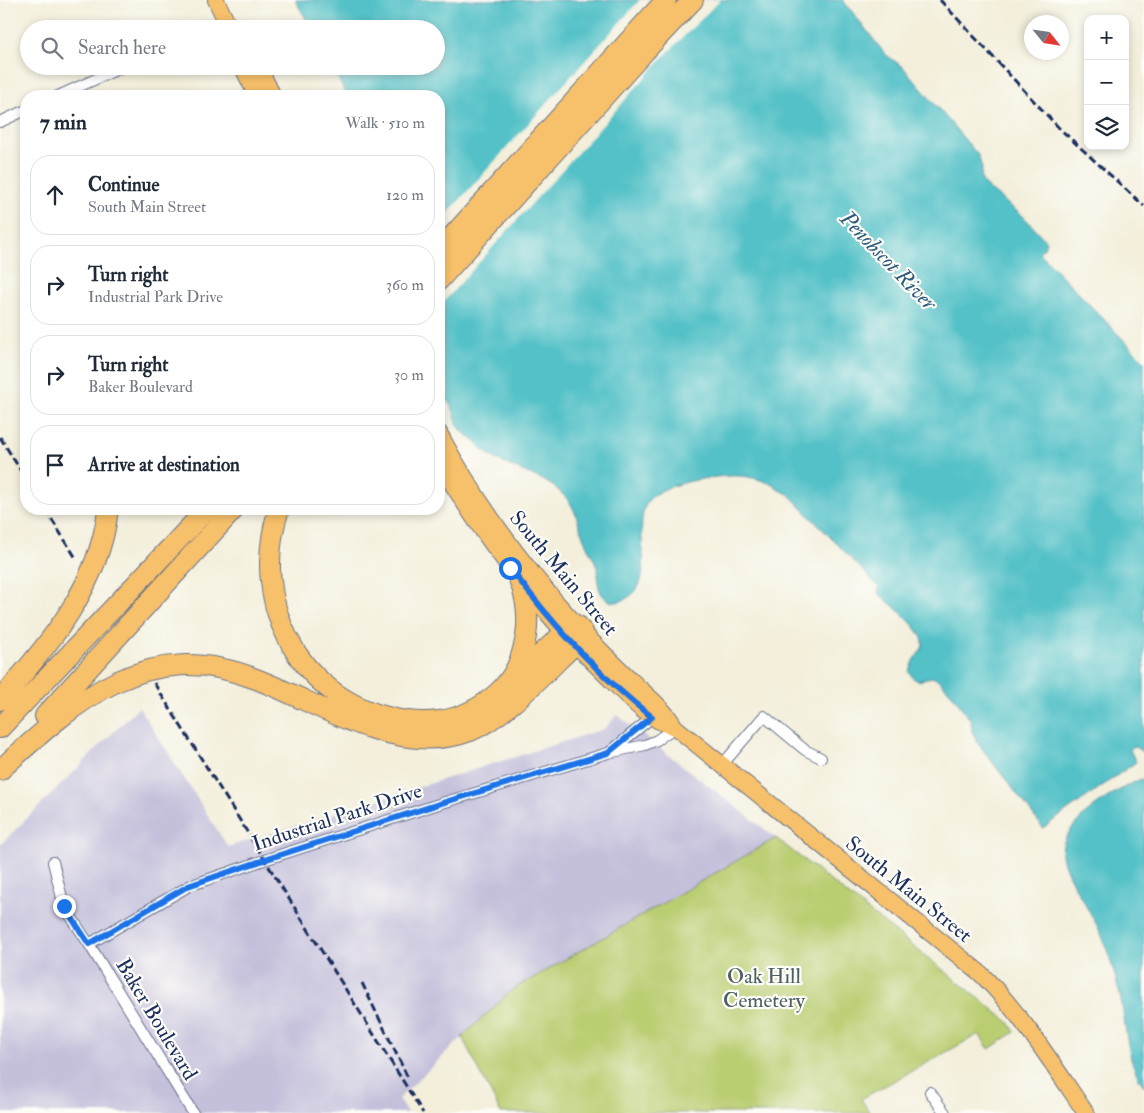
<!DOCTYPE html>
<html lang="en">
<head>
<meta charset="utf-8">
<style>
  :root { --surface:#fff; --page:#f6f6f7; --text:#1f2937; --muted:#747a83; --line:#e0e1e3 }
  body { margin:0; font-family:"IM FELL Double Pica",serif; background:var(--page); color:var(--text) }
  .controls { position:absolute; right:15px; top:15px; display:grid; overflow:hidden; border-radius:10px; box-shadow:0 2px 8px #0003 }
  .controls button { width:45px; height:45px; display:grid; place-items:center; padding:0; border:0; border-bottom:1px solid var(--line); background:var(--surface); color:var(--text); font:25px sans-serif }
  .compass { position:absolute; left:1024px; top:15px; width:45px; height:45px; border-radius:50%; background:var(--surface); box-shadow:0 2px 8px #0003; rotate:120deg }
  .stop { position:absolute; width:15px; height:15px; margin:-11px; border:4px solid #1a73e8; border-radius:50%; background:#fff }
  .stop.end { background:#1a73e8; border-color:#fff; box-shadow:0 1px 5px #0008 }
  .list { margin:0; padding:0; list-style:none }
  h2 { display:flex; justify-content:space-between; align-items:center; height:65px; margin:0; padding:0 20px; font-size:21px }
  h2 small { font-size:16px; font-weight:400; color:var(--muted) }
  .list li { display:grid; grid-template-columns:32px 1fr auto; gap:15px; align-items:center; box-sizing:border-box; height:80px; margin:0 10px 10px; padding:0 10px; border:1px solid var(--line); border-radius:20px }
  .list b { display:block; font-size:19px; white-space:nowrap }
  .list p { margin:0; font-size:16px; white-space:nowrap; color:var(--muted) }
  .list em { font-size:16px; font-style:normal; color:var(--muted) }
  .icon { flex:none; width:28px; height:28px; fill:none; stroke:currentColor; stroke-width:2; stroke-linecap:round; stroke-linejoin:round }
  .map { position:relative; flex:none; width:1144px; height:1113px; overflow:hidden }
  .search { position:absolute; background:var(--surface); box-shadow:0 2px 8px #0003; left:20px; top:20px; width:425px; height:55px; display:flex; align-items:center; gap:12px; box-sizing:border-box; padding:0 18px; border-radius:28px; color:var(--muted); font-size:19px }
  .panel { position:absolute; background:var(--surface); box-shadow:0 2px 8px #0003; left:20px; top:90px; width:425px; height:425px; border-radius:20px }
  .map>svg:first-child { display:block }
  .industrial { fill:#c4c0db }
  .green { fill:#b9cd71; stroke:#6a7e68 }
  .water { fill:#52c1c7; stroke:#367892 }
  .pier { fill:#f3efdb }
  .lines { fill:none; stroke-linecap:round; stroke-linejoin:round }
  .minor-casing { stroke:#67728a; stroke-width:12 }
  .primary-casing { stroke:#67728a; stroke-width:18 }
  .motorway-casing { stroke:#67728a; stroke-width:22 }
  .minor { stroke:#fff; stroke-width:10 }
  .primary { stroke:#f7c06b; stroke-width:16 }
  .motorway { stroke:#f7c06b; stroke-width:20 }
  .rail { stroke:#1b2f5e; stroke-width:3; stroke-dasharray:8 4; stroke-linecap:butt }
  .route { stroke:#1a73e8; stroke-width:6 }
  .labels { text-anchor:middle; stroke-width:4.5; stroke-linejoin:round; paint-order:stroke }
  .street-label { font-size:21px; fill:#1b2f5e; stroke:#fdfcf7 }
  .park-label { font-size:21px; fill:#4a5e64; stroke:#fdfcf7 }
  .water-label { font-size:22px; font-style:italic; fill:#2c5b7e; stroke:#fdfcf7 }
</style>
</head>
<body>
<div class="map">
<svg width="1144" height="1113" viewBox="0 0 1144 1113">
  <rect width="100%" height="100%" fill="#fdfcf7"/>
  <filter id="ink" filterUnits="userSpaceOnUse"><feTurbulence type="fractalNoise" baseFrequency=".02" numOctaves="2"/><feDisplacementMap in="SourceGraphic" scale="10" xChannelSelector="R" yChannelSelector="G"/><feConvolveMatrix kernelMatrix="1 2 1 2 8 2 1 2 1" color-interpolation-filters="sRGB"/></filter>
  <filter id="wash" filterUnits="userSpaceOnUse"><feTurbulence type="fractalNoise" baseFrequency=".0096" numOctaves="4" result="noise"/><feDisplacementMap in="SourceGraphic" scale="20" xChannelSelector="R" yChannelSelector="G"/><feGaussianBlur stdDeviation="1.12" result="paint"/><feColorMatrix in="noise" values="0 0 0 0 0 0 0 0 0 0 0 0 0 0 0 0 0 1.4 0 .05"/><feComposite in="paint" operator="in"/></filter>
  <g filter="url(#wash)">
    <rect width="100%" height="100%" fill="#f3efdb"/>
    <path class="industrial" d="M 139,707 L 228,847 L 604,729 L 617,715 L 776,838 L 512,990 L 398,1099 L 407,1113 L 0,1113 L 0,845 Z"/>
    <path class="green" d="M 776,838 L 1009,1022 L 1015,1032 L 989,1049 L 979,1034 L 861,1099 L 870,1113 L 501,1113 L 462,1037 L 512,990 Z"/>
    <path class="water" d="M 295,0 L 843,0 L 885,54 L 903,67 L 978,155 L 982,168 L 981,178 L 984,185 L 1024,217 L 1046,241 L 1044,248 L 1039,252 L 1144,361 L 1144,753 L 1134,746 L 1130,750 L 1136,762 L 1043,828 L 977,742 L 972,731 L 971,721 L 952,694 L 939,680 L 932,677 L 918,681 L 913,678 L 909,672 C 911,660 922,652 923,645 C 926,631 888,602 878,593 L 879,587 L 788,494 L 777,489 L 775,485 C 763,481 751,476 738,476 C 717,475 660,483 648,501 C 629,530 663,585 621,601 C 615,603 609,602 604,597 C 596,589 599,578 597,568 C 595,559 589,552 586,544 C 579,529 578,512 567,499 C 548,475 512,471 488,454 C 484,451 481,447 477,444 C 471,437 463,434 458,426 C 455,420 455,413 452,408 C 449,401 443,396 439,389 L 439,96 L 347,96 L 332,66 L 436,66 L 436,29 L 312,29 Z
      M 1141,779 L 1144,781 L 1144,1086 C 1127,1063 1127,1033 1122,1006 C 1118,982 1110,959 1102,936 C 1094,915 1060,870 1062,851 C 1064,821 1116,790 1141,779 Z"/>
    <path class="pier" d="M 640,0 L 720,0 L 667,53 L 439,307 L 439,223 Z"/>
  </g>
  <g filter="url(#ink)">
    <g class="lines">
      <g class="minor-casing">
        <path id="minor" d="M 209,29 L 226,21
          M 58,96 L 125,66
          M 0,122 L 26,110
          M 611,751 L 656,714
          M 722,765 L 764,716 L 805,750 L 821,758
          M 53,862 L 64,906 L 89,944 L 193,1113
          M 89,944 L 189,886 L 264,860 L 442,803 L 608,753 L 645,745 L 657,740 L 675,727
          M 930,1092 L 945,1113"/>
      </g>
      <g class="primary-casing">
        <path id="primary" d="M 216,0 L 226,21 L 227,29
          M 242,66 L 257,96
          M 258,66 L 273,96
          M 439,433 C 478,505 526,571 582,631 C 599,650 618,667 636,685 C 650,698 665,710 675,727 L 980,973 C 1022,1014 1053,1065 1086,1113
          M 439,461 C 485,542 544,616 611,680 C 629,698 649,721 675,727"/>
      </g>
      <g class="motorway-casing">
        <path id="motorway" d="M 439,251 L 666,0
          M 439,280 L 644,52 L 693,0
          M 279,509 C 249,599 296,696 391,718 C 424,726 456,723 485,703 C 503,691 516,675 522,653 C 530,628 529,604 519,579
          M 516,677 L 564,633 L 578,626
          M 0,700 C 49,645 100,585 108,509
          M 45,716 L 234,509
          M 0,728 L 207,509
          M 0,770 C 77,700 146,636 256,679 C 296,694 333,717 374,729 C 405,739 439,743 470,731 C 506,716 546,671 575,644 L 583,632"/>
      </g>
      <use href="#minor" class="minor"/>
      <use href="#primary" class="primary"/>
      <use href="#motorway" class="motorway"/>
      <path class="rail" d="M 940,0 L 1059,128 L 1144,206
        M 0,437 L 26,479
        M 45,509 L 76,558
        M 154,683 L 423,1113
        M 362,983 L 409,1080"/>
    </g>
  </g>
  <g class="lines" filter="url(#ink)">
    <path class="route" d="M 64,906 L 89,944 L 188,886 L 264,860 L 442,803 L 608,753 L 652,717 C 598,676 551,622 510,568"/>
  </g>
  <g class="labels">
    <g class="street-label">
      <text transform="translate(564 573) rotate(50)" y="7">South Main Street</text>
      <text transform="translate(337 817) rotate(-18)" y="7">Industrial Park Drive</text>
      <text transform="translate(909 889) rotate(39)" y="7">South Main Street</text>
      <text transform="translate(157 1019) rotate(59)" y="7">Baker Boulevard</text>
    </g>
    <g class="park-label">
      <text x="764" y="983">Oak Hill<tspan x="764" dy="24">Cemetery</tspan></text>
    </g>
    <g class="water-label">
      <text transform="translate(889 260) rotate(46)" y="8">Penobscot River</text>
    </g>
  </g>
</svg>
<div class="controls">
<button>+</button>
<button>−</button>
<button><svg class="icon" aria-label="layers" viewBox="0 0 24 24"><path d="M12 4l9 5-9 5-9-5zM3 14l9 5 9-5"/></svg></button>
</div>
<svg class="compass" viewBox="-18 -18 36 36"><path d="M0-13l5 13h-10z" fill="#e53935"/><path d="M0 13l5-13h-10z" fill="#747a83"/></svg>
<div class="stop" style="left:510px;top:568px"></div>
<div class="stop end" style="left:64px;top:906px"></div>
<div class="search"><svg class="icon" aria-label="search" viewBox="0 0 24 24"><circle cx="10" cy="10" r="6"/><path d="M15 15l6 6"/></svg>Search here</div>
<section class="panel">
<h2>7 min<small>Walk · 510 m</small></h2>
<ul class="list">
<li><svg class="icon" aria-label="ahead" viewBox="0 0 24 24"><path d="M12 20V5M6 11l6-6 6 6"/></svg><div><b>Continue</b><p>South Main Street</p></div><em>120 m</em></li>
<li><svg class="icon" aria-label="right" viewBox="0 0 24 24"><path d="M7 20v-9h11M14 6l5 5-5 5"/></svg><div><b>Turn right</b><p>Industrial Park Drive</p></div><em>360 m</em></li>
<li><svg class="icon" aria-label="right" viewBox="0 0 24 24"><path d="M7 20v-9h11M14 6l5 5-5 5"/></svg><div><b>Turn right</b><p>Baker Boulevard</p></div><em>30 m</em></li>
<li><svg class="icon" aria-label="arrive" viewBox="0 0 24 24"><path d="M6 21V4h12l-3 4 3 4H6"/></svg><div><b>Arrive at destination</b></div></li>
</ul>
</section>
</div>
</body>
</html>
